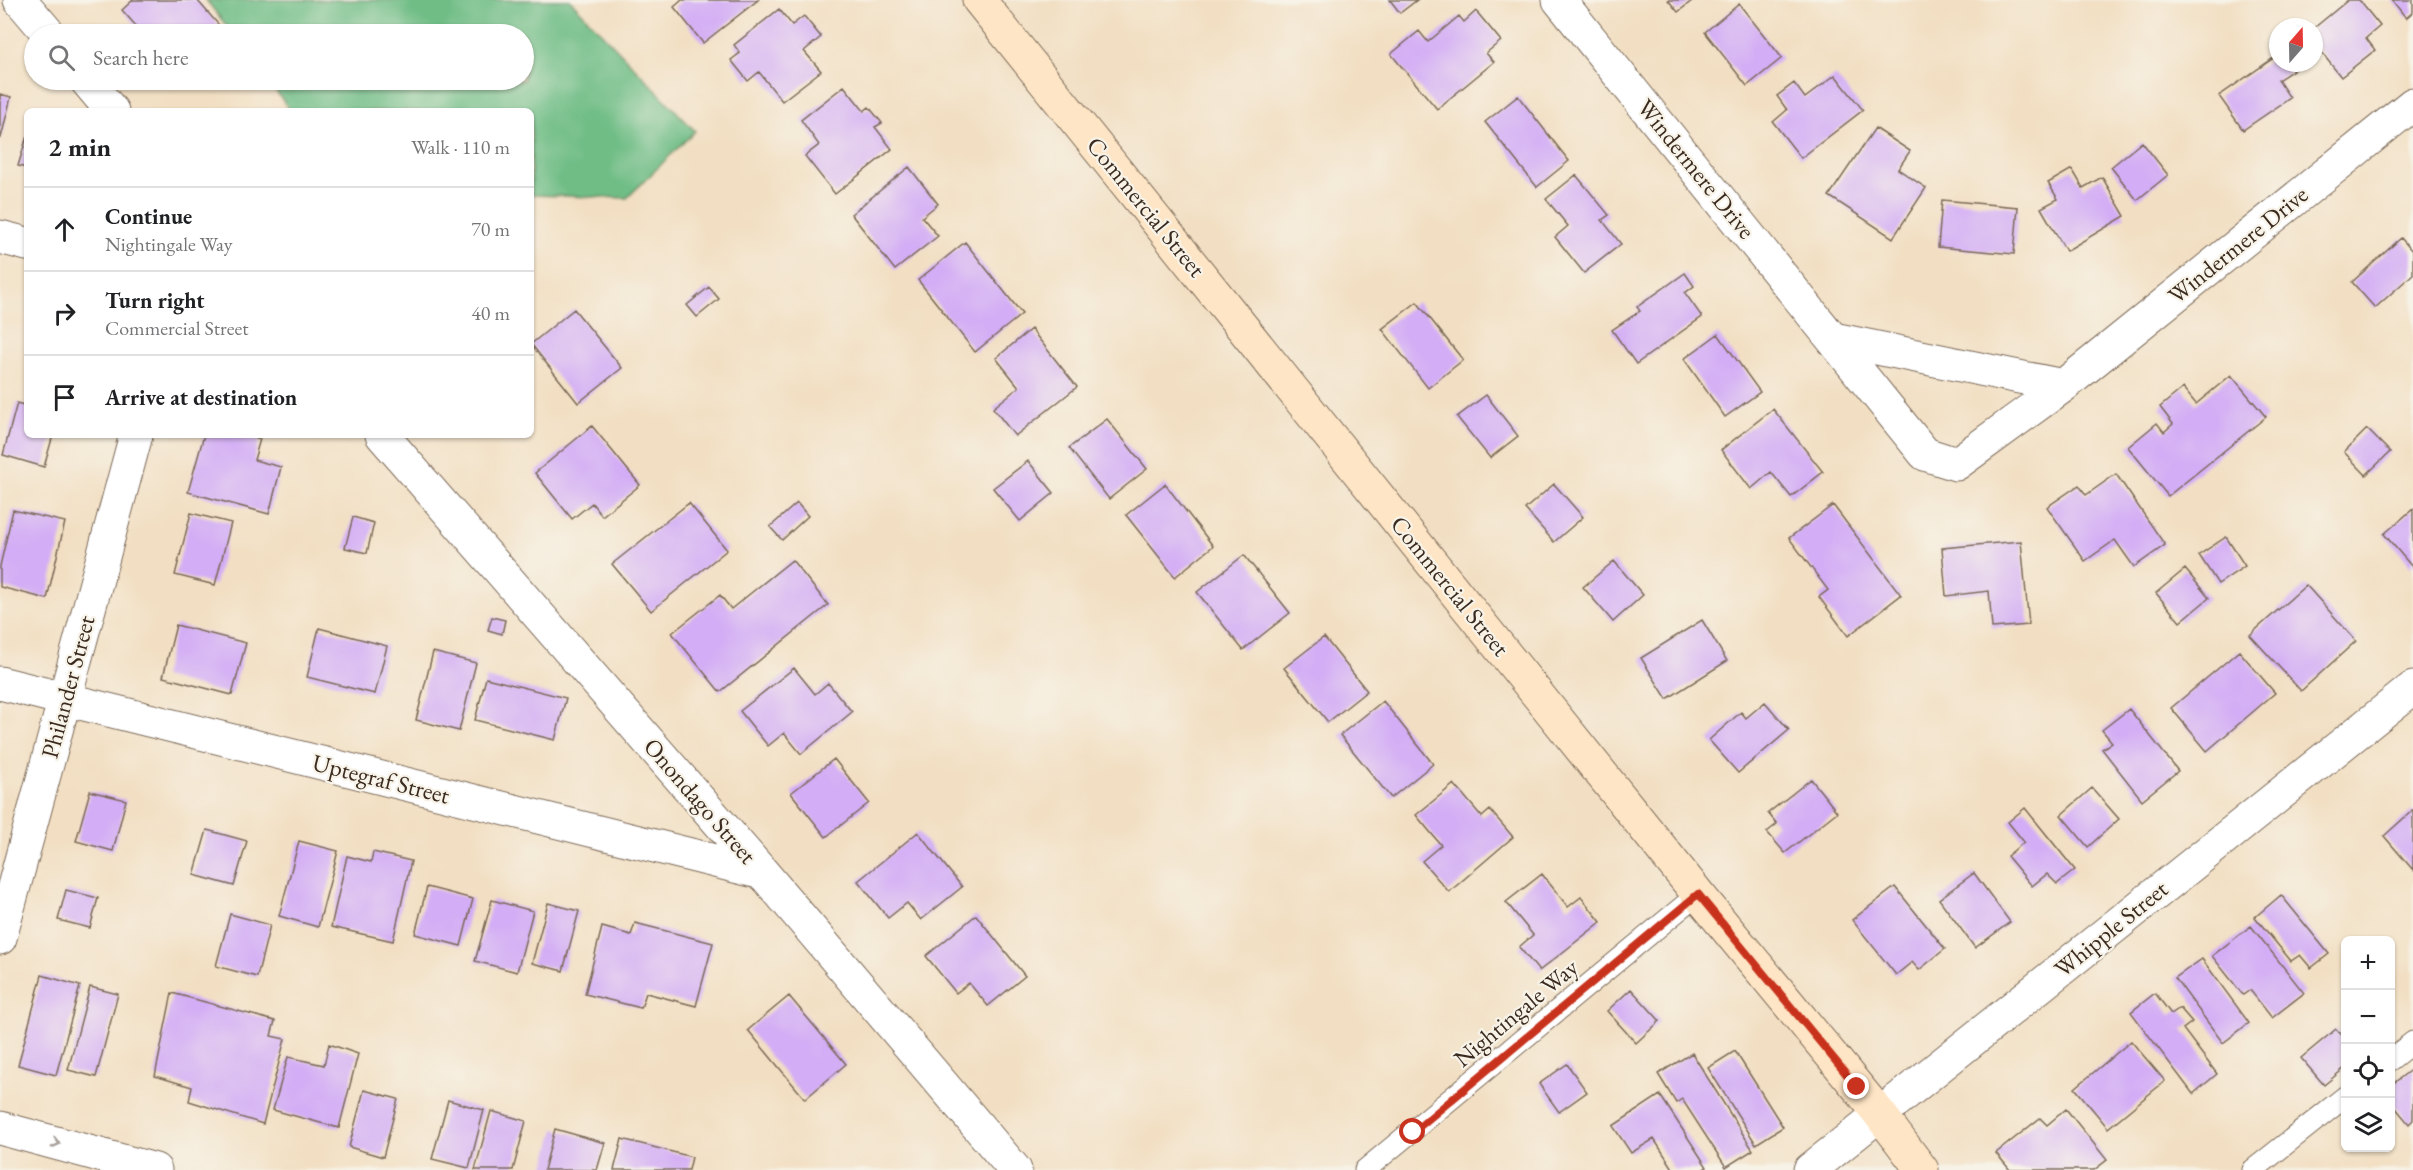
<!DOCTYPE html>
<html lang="en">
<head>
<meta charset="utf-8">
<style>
  :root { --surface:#fff; --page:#f6f6f6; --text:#202124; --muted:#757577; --line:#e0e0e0 }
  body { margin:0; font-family:"EB Garamond",serif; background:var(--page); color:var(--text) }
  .controls { position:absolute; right:18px; bottom:18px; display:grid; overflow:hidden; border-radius:9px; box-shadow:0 2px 4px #0004 }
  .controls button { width:54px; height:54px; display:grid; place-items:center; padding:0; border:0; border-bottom:2px solid var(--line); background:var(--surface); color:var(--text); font:30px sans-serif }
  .compass { position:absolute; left:2269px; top:18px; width:54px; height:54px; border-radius:50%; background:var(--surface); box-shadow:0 2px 4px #0004; rotate:20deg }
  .stop { position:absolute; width:18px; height:18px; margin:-14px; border:4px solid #c8321e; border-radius:50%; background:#fff }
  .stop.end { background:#c8321e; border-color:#fff; box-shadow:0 2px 6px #0008 }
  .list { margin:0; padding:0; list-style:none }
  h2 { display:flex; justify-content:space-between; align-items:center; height:78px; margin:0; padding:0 24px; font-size:26px }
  h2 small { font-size:20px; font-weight:400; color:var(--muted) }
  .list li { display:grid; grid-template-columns:39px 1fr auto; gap:18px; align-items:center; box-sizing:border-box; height:84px; padding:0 24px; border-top:2px solid var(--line) }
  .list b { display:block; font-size:22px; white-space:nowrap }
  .list p { margin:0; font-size:20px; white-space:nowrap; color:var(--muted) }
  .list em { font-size:20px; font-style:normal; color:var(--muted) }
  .icon { flex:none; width:33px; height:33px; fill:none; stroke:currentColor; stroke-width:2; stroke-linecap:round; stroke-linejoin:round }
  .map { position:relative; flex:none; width:2413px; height:1170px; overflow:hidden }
  .search { position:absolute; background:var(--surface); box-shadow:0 2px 4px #0004; left:24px; top:24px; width:510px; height:66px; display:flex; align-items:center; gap:15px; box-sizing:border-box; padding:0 21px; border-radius:33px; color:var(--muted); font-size:22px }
  .panel { position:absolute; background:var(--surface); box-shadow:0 2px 4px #0004; left:24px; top:108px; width:510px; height:330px; border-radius:9px }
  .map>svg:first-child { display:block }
  .forest { fill:#6fbd86; stroke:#557452; stroke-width:1.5 }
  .building { fill:#d3adf5 }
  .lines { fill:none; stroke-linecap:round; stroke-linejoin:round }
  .lane-casing { stroke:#7b6958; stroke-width:23 }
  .street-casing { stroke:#7b6958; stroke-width:35 }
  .secondary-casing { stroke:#7b6958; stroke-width:35 }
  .lane { stroke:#fff; stroke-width:21 }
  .street { stroke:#fff; stroke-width:33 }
  .secondary { stroke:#fee5c5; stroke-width:33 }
  .oneway { stroke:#a79f9a }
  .route { stroke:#c8321e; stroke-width:8 }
  .labels { text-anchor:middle; stroke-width:4.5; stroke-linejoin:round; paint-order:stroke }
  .street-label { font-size:24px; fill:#3b2a1e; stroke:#f7f3e8 }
</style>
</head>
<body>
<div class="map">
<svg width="2413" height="1170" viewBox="0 0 2413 1170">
  <rect width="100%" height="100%" fill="#f7f3e8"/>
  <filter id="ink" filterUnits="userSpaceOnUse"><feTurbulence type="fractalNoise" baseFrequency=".0167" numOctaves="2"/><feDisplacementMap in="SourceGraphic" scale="12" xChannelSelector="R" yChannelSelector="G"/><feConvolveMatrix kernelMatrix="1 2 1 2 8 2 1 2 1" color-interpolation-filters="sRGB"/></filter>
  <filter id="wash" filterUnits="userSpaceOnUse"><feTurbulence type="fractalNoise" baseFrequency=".008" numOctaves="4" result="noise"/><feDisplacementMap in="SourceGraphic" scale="24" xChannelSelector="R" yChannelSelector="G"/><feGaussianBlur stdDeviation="1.35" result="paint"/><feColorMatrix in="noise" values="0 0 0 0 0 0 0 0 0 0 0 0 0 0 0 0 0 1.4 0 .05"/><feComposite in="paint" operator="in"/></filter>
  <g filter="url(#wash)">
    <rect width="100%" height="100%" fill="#f2dfc3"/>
    <path class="forest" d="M 206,0 L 570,0 L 695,131 L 627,198 L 531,195 L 531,111 L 291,111 L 267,80 L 524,80 L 524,34 L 233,34 Z"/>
    <g id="blocks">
      <path class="building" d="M 133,0 L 197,0 L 225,32 L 222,34 L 143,34 L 122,10 Z
        M 682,0 L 758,0 L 703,43 L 674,7 Z
        M 1390,0 L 1417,0 L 1400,13 Z
        M 1668,0 L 1693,0 L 1678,12 Z
        M 2348,0 L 2359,0 L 2380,26 L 2366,38 L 2375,50 L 2341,77 L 2314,43 L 2314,28 Z
        M 2392,0 L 2413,0 L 2413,12 L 2406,18 Z
        M 1739,4 L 1782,58 L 1747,86 L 1705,32 Z
        M 779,9 L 792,25 L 804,16 L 821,37 L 804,51 L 821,71 L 782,101 L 759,72 L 748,81 L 731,60 L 740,53 L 734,45 Z
        M 1476,11 L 1501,41 L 1486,53 L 1494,62 L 1437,109 L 1391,54 L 1419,31 L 1428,42 L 1459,16 L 1464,22 Z
        M 2278,55 L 2278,63 L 2297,63 L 2299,66 L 2278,80 L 2290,98 L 2243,130 L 2219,96 Z
        M 1835,75 L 1863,110 L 1801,158 L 1773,122 L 1787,110 L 1777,96 L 1794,83 L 1805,98 Z
        M 844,86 L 864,111 L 869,107 L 882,123 L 875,127 L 892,149 L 835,194 L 805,156 L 819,145 L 801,120 Z
        M 0,94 L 11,97 L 1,138 L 0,137 Z
        M 1518,96 L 1569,161 L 1537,187 L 1485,122 Z
        M 1875,128 L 1910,151 L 1898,169 L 1926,188 L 1893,238 L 1829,196 Z
        M 27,136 L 27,168 L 18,166 Z
        M 2142,142 L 2168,175 L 2137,200 L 2111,167 Z
        M 909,167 L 938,204 L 922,217 L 938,236 L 895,270 L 851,214 Z
        M 2072,169 L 2083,188 L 2102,177 L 2125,216 L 2066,251 L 2041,208 L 2058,199 L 2048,183 Z
        M 1576,175 L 1609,215 L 1602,220 L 1621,244 L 1584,273 L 1555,237 L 1568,226 L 1546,199 Z
        M 1942,200 L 2018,207 L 2014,254 L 1938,247 Z
        M 2401,238 L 2413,252 L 2413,274 L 2375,308 L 2352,282 Z
        M 965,242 L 1022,314 L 975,352 L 918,280 Z
        M 1685,273 L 1694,286 L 1685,293 L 1702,317 L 1636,364 L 1612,330 L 1640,311 L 1637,307 Z
        M 709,287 L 719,299 L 697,317 L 687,305 Z
        M 1417,302 L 1463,360 L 1428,388 L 1382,329 Z
        M 574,309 L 622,368 L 578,403 L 531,344 Z
        M 1031,329 L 1077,387 L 1015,436 L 993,408 L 1019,387 L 996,358 Z
        M 1718,334 L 1760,392 L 1725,417 L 1684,359 Z
        M 2231,375 L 2266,417 L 2168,496 L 2128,447 L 2157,423 L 2164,432 L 2173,424 L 2160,407 L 2183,388 L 2196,404 Z
        M 1486,395 L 1518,436 L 1490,458 L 1457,417 Z
        M 17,403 L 27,406 L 27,435 L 53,435 L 44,467 L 3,455 Z
        M 1773,409 L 1823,472 L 1791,497 L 1771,472 L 1751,489 L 1721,450 Z
        M 1107,419 L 1147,469 L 1109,499 L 1069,448 Z
        M 592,426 L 640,485 L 602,516 L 592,503 L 572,519 L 535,473 Z
        M 2367,429 L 2390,452 L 2366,475 L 2344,452 Z
        M 204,435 L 244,435 L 260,439 L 254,460 L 281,467 L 269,514 L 188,492 Z
        M 1028,461 L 1054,493 L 1020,521 L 993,488 Z
        M 2116,474 L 2165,545 L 2134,567 L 2115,540 L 2085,561 L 2047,507 L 2079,485 L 2086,495 Z
        M 1165,484 L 1213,546 L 1175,577 L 1126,515 Z
        M 1554,484 L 1583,517 L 1554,542 L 1525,509 Z
        M 689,503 L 727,550 L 651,611 L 612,564 Z
        M 797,503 L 808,516 L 782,540 L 770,527 Z
        M 1833,505 L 1901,595 L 1848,636 L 1819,597 L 1828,590 L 1789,538 Z
        M 2413,509 L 2413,568 L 2384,534 Z
        M 13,510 L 65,522 L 47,599 L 0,587 L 0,566 Z
        M 191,513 L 231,523 L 215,585 L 175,575 Z
        M 353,517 L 374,523 L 367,553 L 345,548 Z
        M 2226,537 L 2245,566 L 2218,584 L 2199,555 Z
        M 2021,541 L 2029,625 L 1992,628 L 1989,591 L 1946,596 L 1942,548 Z
        M 1244,555 L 1290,613 L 1243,650 L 1197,592 Z
        M 792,560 L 828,605 L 720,692 L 672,633 L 720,595 L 731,609 Z
        M 1614,561 L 1643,595 L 1613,622 L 1583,587 Z
        M 2185,569 L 2209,598 L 2180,622 L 2156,593 Z
        M 2306,585 L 2356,641 L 2301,691 L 2250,635 Z
        M 492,617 L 505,620 L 502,634 L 488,630 Z
        M 1702,620 L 1727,661 L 1667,699 L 1641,658 Z
        M 176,625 L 246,643 L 232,695 L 163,677 Z
        M 319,628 L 387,646 L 375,694 L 307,677 Z
        M 1324,637 L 1367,691 L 1328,722 L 1284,668 Z
        M 2239,651 L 2275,693 L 2207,751 L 2171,708 Z
        M 433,652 L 476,663 L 459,731 L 416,720 Z
        M 794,668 L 815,694 L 828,683 L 852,712 L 801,754 L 784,733 L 768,746 L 740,711 Z
        M 486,678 L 566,698 L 555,740 L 475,720 Z
        M 1383,701 L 1433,764 L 1391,798 L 1340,735 Z
        M 1765,702 L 1789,730 L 1738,773 L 1709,740 L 1741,712 L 1746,718 Z
        M 2129,709 L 2178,771 L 2142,800 L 2102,749 L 2112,742 L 2102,730 Z
        M 834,759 L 869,803 L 826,837 L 791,793 Z
        M 1811,779 L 1837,812 L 1785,853 L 1767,832 L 1777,824 L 1768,813 Z
        M 1454,784 L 1482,817 L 1490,810 L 1513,837 L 1449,892 L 1422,861 L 1441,845 L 1416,815 Z
        M 2092,788 L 2119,819 L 2088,847 L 2061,815 Z
        M 90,791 L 126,800 L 113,851 L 76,841 Z
        M 2025,808 L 2075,870 L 2057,884 L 2047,874 L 2032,886 L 2007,856 L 2024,842 L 2008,822 Z
        M 2413,810 L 2413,870 L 2384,836 Z
        M 207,830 L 247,841 L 234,886 L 194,875 Z
        M 918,832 L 962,887 L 921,920 L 907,903 L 888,918 L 858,881 Z
        M 299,841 L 338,851 L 318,927 L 279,916 Z
        M 373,852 L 411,861 L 393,941 L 331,927 L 347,856 L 371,862 Z
        M 1974,873 L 2010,922 L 1975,948 L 1939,899 Z
        M 1542,874 L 1568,907 L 1581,897 L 1601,922 L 1539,971 L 1519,947 L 1533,935 L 1506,902 Z
        M 427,887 L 473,899 L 461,946 L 415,934 Z
        M 1895,887 L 1945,949 L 1919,970 L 1912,962 L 1896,975 L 1852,920 Z
        M 66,890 L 98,898 L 90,928 L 58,920 Z
        M 2281,895 L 2329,954 L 2311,968 L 2300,955 L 2291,961 L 2255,917 Z
        M 492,900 L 533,911 L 517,972 L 475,961 Z
        M 548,903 L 579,911 L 563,971 L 532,963 Z
        M 230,914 L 270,925 L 257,977 L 216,966 Z
        M 976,915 L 1025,976 L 988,1006 L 969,983 L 956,993 L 926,956 Z
        M 635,923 L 713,943 L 696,1006 L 646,993 L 641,1008 L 585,994 L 602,927 L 631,935 Z
        M 2251,926 L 2304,993 L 2272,1018 L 2250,990 L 2243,995 L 2212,956 Z
        M 2202,959 L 2249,1023 L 2223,1043 L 2175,978 Z
        M 42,975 L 80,986 L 56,1075 L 18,1065 Z
        M 90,987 L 118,994 L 96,1077 L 68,1070 Z
        M 1631,989 L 1660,1021 L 1636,1043 L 1607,1011 Z
        M 172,993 L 275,1021 L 271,1036 L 285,1039 L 263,1124 L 189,1101 L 192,1087 L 155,1076 Z
        M 2155,993 L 2171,1014 L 2180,1008 L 2192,1022 L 2183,1029 L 2217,1074 L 2193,1094 L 2131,1012 Z
        M 789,996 L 846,1064 L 805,1099 L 748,1030 Z
        M 2336,1029 L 2346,1039 L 2346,1067 L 2324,1085 L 2301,1058 Z
        M 2131,1041 L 2165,1081 L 2108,1128 L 2075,1088 Z
        M 329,1044 L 358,1054 L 339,1128 L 273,1110 L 288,1057 L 324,1065 Z
        M 1735,1051 L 1783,1127 L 1756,1144 L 1708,1068 Z
        M 1692,1053 L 1753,1150 L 1726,1167 L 1682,1099 L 1676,1103 L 1658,1074 Z
        M 1567,1064 L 1587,1092 L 1559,1112 L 1539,1084 Z
        M 2413,1068 L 2413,1120 L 2409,1124 L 2390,1101 L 2390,1086 Z
        M 364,1090 L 398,1099 L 383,1157 L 349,1147 Z
        M 1660,1095 L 1707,1167 L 1702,1170 L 1674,1170 L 1654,1139 L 1631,1153 L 1613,1126 Z
        M 448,1100 L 484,1110 L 469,1168 L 432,1159 Z
        M 2066,1109 L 2107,1160 L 2094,1170 L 2010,1170 L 1996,1153 L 2040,1118 L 2047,1125 Z
        M 491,1111 L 526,1121 L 513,1170 L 475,1170 Z
        M 555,1129 L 605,1143 L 597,1170 L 544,1170 Z
        M 622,1139 L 692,1157 L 689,1170 L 614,1170 Z"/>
    </g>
  </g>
  <g filter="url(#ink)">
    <use href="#blocks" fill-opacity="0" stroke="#7b6958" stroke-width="1.5"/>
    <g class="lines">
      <g class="lane-casing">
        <path id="lane" d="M 2390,1060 L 2413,1042
          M 1365,1170 L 1698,894
          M 2253,1170 L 2346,1096"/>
      </g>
      <g class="street-casing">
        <path id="street" d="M 20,0 L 49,34
          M 1559,0 L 1925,454 L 1956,464 L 2063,386 L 2413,104
          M 86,80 L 112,111
          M 0,237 L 27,244
          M 1833,339 L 2063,386
          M 382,435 L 763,873 L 1015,1170
          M 0,683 L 763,873
          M 0,938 L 136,435
          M 0,1128 L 155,1170
          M 1810,1170 L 2413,688"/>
      </g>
      <g class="secondary-casing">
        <path id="secondary" d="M 979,0 L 1698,894 L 1879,1113 L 1922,1170"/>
      </g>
      <use href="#lane" class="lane"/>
      <use href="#street" class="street"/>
      <use href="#secondary" class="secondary"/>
    </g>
    <defs><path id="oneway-chevron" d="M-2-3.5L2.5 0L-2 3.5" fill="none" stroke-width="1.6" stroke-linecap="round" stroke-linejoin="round" transform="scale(1.5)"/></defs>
    <use class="oneway" href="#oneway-chevron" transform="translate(56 1143) rotate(15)"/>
  </g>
  <g class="lines" filter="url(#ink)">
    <path class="route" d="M 1413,1132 L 1698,894 L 1857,1087"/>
  </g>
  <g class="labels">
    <g class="street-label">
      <text transform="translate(1696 169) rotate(51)" y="8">Windermere Drive</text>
      <text transform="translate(1146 207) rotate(51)" y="8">Commercial Street</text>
      <text transform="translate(2238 245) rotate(-39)" y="8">Windermere Drive</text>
      <text transform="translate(1450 586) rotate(51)" y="8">Commercial Street</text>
      <text transform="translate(68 687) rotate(-75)" y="8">Philander Street</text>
      <text transform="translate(381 779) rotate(14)" y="8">Uptegraf Street</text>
      <text transform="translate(700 801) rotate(49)" y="8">Onondago Street</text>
      <text transform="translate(2111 929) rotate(-39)" y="8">Whipple Street</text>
      <text transform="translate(1516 1013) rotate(-40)" y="8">Nightingale Way</text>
    </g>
  </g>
</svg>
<div class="controls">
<button>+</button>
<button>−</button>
<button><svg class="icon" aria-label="locate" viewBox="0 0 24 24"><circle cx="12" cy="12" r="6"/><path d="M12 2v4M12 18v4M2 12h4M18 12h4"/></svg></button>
<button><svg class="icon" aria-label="layers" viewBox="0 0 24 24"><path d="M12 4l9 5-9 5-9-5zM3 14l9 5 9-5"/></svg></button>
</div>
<svg class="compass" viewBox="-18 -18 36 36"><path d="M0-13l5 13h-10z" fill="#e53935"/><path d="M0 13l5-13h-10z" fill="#757577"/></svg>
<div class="stop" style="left:1413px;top:1132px"></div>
<div class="stop end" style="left:1857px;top:1087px"></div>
<div class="search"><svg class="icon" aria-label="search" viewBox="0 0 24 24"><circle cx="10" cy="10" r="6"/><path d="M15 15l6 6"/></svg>Search here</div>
<section class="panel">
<h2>2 min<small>Walk · 110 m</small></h2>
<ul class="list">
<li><svg class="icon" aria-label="ahead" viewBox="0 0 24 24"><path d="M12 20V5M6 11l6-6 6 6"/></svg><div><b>Continue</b><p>Nightingale Way</p></div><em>70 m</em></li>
<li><svg class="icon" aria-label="right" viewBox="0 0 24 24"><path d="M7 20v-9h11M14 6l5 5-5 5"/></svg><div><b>Turn right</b><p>Commercial Street</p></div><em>40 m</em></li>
<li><svg class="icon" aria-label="arrive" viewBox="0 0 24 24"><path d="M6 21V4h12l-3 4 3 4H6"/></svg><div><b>Arrive at destination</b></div></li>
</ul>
</section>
</div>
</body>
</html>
